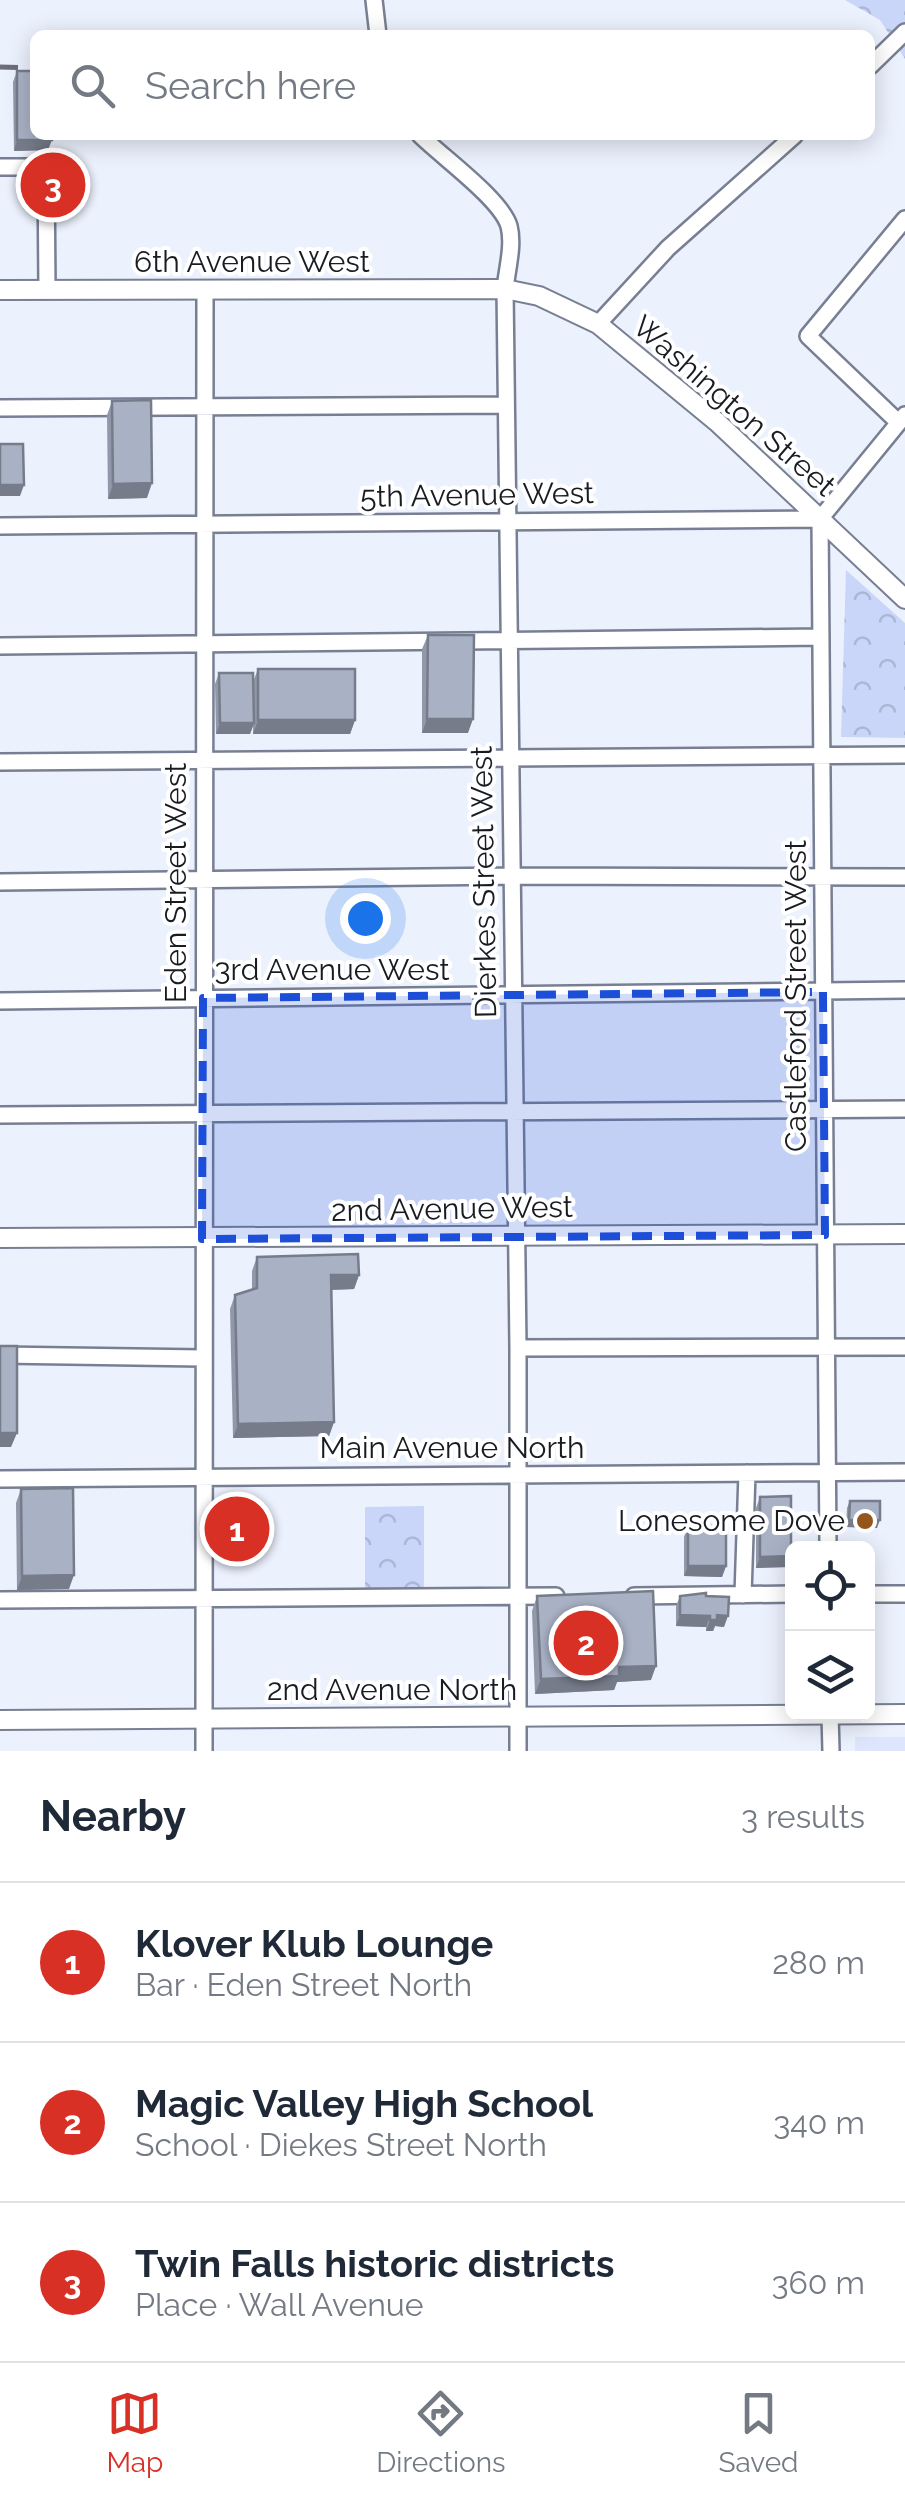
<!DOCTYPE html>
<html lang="en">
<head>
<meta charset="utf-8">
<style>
  :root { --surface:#fff; --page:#f2f2f3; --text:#1f2937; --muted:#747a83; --line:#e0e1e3; --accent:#d93025 }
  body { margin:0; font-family:Raleway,sans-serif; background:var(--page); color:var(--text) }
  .controls { position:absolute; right:30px; bottom:30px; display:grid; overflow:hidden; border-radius:15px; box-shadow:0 5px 25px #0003 }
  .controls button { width:90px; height:90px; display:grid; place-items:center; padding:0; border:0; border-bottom:2px solid var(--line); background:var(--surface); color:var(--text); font:50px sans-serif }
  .you { position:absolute; left:365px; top:918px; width:35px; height:35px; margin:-25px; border:8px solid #fff; border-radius:50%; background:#1a73e8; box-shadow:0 0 0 15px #1a73e833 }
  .badge { display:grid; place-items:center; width:65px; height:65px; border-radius:50%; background:var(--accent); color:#fff; font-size:32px; font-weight:700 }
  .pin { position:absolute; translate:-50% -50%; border:5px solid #fff; box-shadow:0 2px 10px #0006 }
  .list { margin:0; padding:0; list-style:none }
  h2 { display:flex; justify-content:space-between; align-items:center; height:130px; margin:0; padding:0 40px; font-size:42px }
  h2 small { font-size:32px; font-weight:400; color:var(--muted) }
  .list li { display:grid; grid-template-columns:65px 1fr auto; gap:30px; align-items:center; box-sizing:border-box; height:160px; padding:0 40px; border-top:2px solid var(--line) }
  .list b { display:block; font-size:38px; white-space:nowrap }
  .list p { margin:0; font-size:32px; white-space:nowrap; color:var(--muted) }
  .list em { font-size:32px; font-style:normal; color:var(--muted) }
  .icon { flex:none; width:55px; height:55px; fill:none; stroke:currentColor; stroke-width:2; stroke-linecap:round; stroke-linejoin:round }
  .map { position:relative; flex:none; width:905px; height:1751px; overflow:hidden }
  .search { position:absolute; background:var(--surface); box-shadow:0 5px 25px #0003; left:30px; right:30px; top:30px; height:110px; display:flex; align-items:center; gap:25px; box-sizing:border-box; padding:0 35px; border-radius:15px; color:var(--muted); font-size:38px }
  .sheet { height:610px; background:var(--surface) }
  nav { display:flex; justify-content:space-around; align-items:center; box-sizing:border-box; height:140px; border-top:2px solid var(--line); background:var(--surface); font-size:28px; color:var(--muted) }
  nav a { display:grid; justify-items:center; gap:5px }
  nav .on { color:var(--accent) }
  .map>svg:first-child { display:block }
  .built { fill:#dde6fd }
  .park { fill:url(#park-crowns) }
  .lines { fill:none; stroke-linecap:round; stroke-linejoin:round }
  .minor-casing { stroke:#787f92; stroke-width:20 }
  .major-casing { stroke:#787f92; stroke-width:22 }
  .minor { stroke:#fff; stroke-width:15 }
  .major { stroke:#fff; stroke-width:18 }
  .rail { stroke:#6c6f79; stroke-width:5; stroke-dasharray:18 18; stroke-linecap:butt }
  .wall { fill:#9198a9 }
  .shaded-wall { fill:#767c8a }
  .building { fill:#a9b1c5; stroke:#767c8a; stroke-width:2.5 }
  .marked { fill:#1d4ed8; fill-opacity:0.2; stroke:#1d4ed8; stroke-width:8; stroke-dasharray:20 12; stroke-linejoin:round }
  .poi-dot { fill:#94561c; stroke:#fff; stroke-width:4 }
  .labels { text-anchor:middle; stroke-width:8; stroke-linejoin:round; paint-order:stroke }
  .street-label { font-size:30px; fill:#191b23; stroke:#fff }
  .poi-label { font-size:30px; fill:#191b23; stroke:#fff; text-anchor:end }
</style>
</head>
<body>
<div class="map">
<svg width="905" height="1751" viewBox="0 0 905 1751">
  <defs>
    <pattern id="park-crowns" width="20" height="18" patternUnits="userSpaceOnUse" patternTransform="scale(2.5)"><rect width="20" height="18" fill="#c9d6f9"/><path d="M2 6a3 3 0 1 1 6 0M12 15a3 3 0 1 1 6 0" fill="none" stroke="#acb7d5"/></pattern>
  </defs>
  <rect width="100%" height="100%" fill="#ecf1fe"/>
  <path class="built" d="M 855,1737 L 905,1737 L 905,1751 L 855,1751 Z"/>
  <path class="park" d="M 845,0 L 905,0 L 905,59 L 880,20 Z
    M 846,570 L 905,623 L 905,738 L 841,737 Z
    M 424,1506 L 424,1591 L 365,1592 L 365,1507 Z"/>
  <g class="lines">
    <g class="minor-casing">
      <path id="minor" d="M 374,0 L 378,35
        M 870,66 L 905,32
        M 420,135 C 441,156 501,199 509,226 C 514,245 507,269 505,289 L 518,1348 L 518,1751
        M 0,167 L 46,167 L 47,290
        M 598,324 L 668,248 L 795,135
        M 0,408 L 506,405
        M 898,422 L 808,336 L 905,219
        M 820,519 L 828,1548
        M 0,526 L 820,519 L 905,415
        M 0,646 L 821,637
        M 0,762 L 905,755
        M 0,882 L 512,876 L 905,877
        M 0,1001 L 905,990
        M 0,1115 L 905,1109
        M 518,1348 L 905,1347
        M 0,1355 L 202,1358
        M 0,1479 L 905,1472
        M 868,1594 L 905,1594
        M 743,1595 L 747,1473
        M 634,1596 L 792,1594
        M 0,1600 L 556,1596
        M 830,1714 L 831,1751
        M 204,1751 L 205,290"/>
    </g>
    <g class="major-casing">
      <path id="major" d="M 0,290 L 505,289 L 539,296 L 598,324 L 717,422 L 905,599
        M 0,1238 L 905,1234
        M 0,1720 L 905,1714"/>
    </g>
    <use href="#minor" class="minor"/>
    <use href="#major" class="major"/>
    <path class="rail" d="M 0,67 L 35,68"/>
  </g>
  <path class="wall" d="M 17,71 L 48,150 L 14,151 L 13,82 Z
    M 112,401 L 147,498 L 108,499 L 107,415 Z
    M 428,635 L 468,733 L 422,733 L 422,649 Z
    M 258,669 L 355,720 L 350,734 L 253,734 L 253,726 L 250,734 L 216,734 L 215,684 L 219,673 L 253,682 Z
    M 257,1257 L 359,1275 L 354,1289 L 331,1290 L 334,1422 L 329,1436 L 233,1438 L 230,1309 L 235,1295 L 252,1289 L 252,1271 Z
    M 21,1489 L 69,1589 L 17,1590 L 16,1503 Z
    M 760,1497 L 791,1556 L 788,1567 L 756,1568 L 756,1508 Z
    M 850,1501 L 877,1528 L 846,1527 L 847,1508 Z
    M 226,1504 L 258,1542 L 254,1553 L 223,1554 L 222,1515 Z
    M 688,1526 L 726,1566 L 722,1577 L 684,1576 L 684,1537 Z
    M 537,1596 L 651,1680 L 617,1682 L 614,1690 L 535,1694 L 532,1611 Z
    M 680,1596 L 706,1596 L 724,1627 L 715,1626 L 713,1631 L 706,1631 L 706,1627 L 676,1626 L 676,1606 Z"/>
  <path class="shaded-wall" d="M 17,140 L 52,140 L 48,150 L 14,151 Z
    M 152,483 L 147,498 L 108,499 L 113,484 Z
    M 0,485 L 24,485 L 20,496 L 0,496 Z
    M 427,719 L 473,719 L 468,733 L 422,733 Z
    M 258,720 L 355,720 L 350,734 L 253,734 Z
    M 220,723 L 254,723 L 250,734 L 216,734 Z
    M 331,1275 L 359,1275 L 354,1289 L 326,1290 Z
    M 334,1422 L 329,1436 L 233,1438 L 238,1424 Z
    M 0,1433 L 17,1433 L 11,1447 L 0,1447 Z
    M 849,1520 L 880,1520 L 877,1528 L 846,1527 Z
    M 258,1542 L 254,1553 L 223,1554 L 227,1543 Z
    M 791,1556 L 788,1567 L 756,1568 L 760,1557 Z
    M 688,1566 L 726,1566 L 722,1577 L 684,1576 Z
    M 74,1575 L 69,1589 L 17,1590 L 22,1576 Z
    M 680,1615 L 710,1616 L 706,1627 L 676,1626 Z
    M 717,1615 L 728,1616 L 724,1627 L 715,1626 L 713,1631 L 706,1631 L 710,1620 Z
    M 656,1666 L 651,1680 L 617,1682 L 614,1690 L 535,1694 L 541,1679 L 619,1667 Z"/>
  <path class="building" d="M 17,71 L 35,71 L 35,135 L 52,135 L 52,140 L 17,140 Z
    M 151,400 L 152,483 L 113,484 L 112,401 Z
    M 0,444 L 23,444 L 24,485 L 0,485 Z
    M 428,635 L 474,635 L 473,719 L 427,719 Z
    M 258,669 L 355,669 L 355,720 L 258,720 Z
    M 219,673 L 253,673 L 254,723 L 220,723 Z
    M 358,1254 L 359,1275 L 331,1275 L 334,1422 L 238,1424 L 235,1295 L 257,1288 L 257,1257 Z
    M 0,1346 L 17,1346 L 17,1433 L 0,1433 Z
    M 73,1488 L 74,1575 L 22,1576 L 21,1489 Z
    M 791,1496 L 791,1556 L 760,1557 L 760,1497 Z
    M 850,1501 L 880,1501 L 880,1520 L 849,1520 Z
    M 226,1504 L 258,1504 L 258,1542 L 227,1543 Z
    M 688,1526 L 726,1526 L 726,1566 L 688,1566 Z
    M 653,1591 L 656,1666 L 619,1667 L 619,1676 L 541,1679 L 537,1596 Z
    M 706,1593 L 706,1596 L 729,1597 L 728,1616 L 717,1615 L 717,1620 L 710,1620 L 710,1616 L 680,1615 L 680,1596 Z"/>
  <path class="marked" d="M 823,992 L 825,1235 L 202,1239 L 203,998 Z"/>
  <circle class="poi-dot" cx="865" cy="1521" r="10"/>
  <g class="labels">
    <g class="street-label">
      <text x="252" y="272">6th Avenue West</text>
      <text transform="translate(734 406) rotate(41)" y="10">Washington Street</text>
      <text transform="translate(477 495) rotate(-1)" y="10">5th Avenue West</text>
      <text transform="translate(484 882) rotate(-91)" y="10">Dierkes Street West</text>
      <text transform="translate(176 883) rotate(-90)" y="10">Eden Street West</text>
      <text x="332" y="980">3rd Avenue West</text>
      <text transform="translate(796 996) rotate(-90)" y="10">Castleford Street West</text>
      <text transform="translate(452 1209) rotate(-1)" y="10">2nd Avenue West</text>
      <text x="452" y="1458">Main Avenue North</text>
      <text x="392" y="1700">2nd Avenue North</text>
    </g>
    <g class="poi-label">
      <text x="845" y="1531">Lonesome Dove</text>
    </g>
  </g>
</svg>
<div class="controls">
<button><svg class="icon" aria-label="locate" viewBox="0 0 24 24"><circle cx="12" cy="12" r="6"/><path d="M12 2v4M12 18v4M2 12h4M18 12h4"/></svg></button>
<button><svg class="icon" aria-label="layers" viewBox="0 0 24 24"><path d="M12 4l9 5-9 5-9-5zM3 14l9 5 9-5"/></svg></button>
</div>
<div class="you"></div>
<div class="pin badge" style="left:237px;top:1529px">1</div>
<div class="pin badge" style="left:586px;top:1643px">2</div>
<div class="pin badge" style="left:53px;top:185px">3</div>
<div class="search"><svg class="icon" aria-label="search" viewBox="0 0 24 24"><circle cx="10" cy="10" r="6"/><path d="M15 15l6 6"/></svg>Search here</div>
</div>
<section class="sheet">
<h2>Nearby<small>3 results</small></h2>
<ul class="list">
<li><span class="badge">1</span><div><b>Klover Klub Lounge</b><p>Bar · Eden Street North</p></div><em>280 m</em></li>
<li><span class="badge">2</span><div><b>Magic Valley High School</b><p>School · Diekes Street North</p></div><em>340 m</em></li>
<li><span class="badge">3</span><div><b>Twin Falls historic districts</b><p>Place · Wall Avenue</p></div><em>360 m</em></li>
</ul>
</section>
<nav>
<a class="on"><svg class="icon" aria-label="map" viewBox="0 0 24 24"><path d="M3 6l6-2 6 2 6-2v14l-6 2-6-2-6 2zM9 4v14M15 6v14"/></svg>Map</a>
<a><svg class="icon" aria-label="directions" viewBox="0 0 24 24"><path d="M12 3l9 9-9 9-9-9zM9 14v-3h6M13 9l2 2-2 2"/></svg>Directions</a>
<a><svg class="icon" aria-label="saved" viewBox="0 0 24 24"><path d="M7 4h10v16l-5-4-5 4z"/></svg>Saved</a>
</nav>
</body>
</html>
